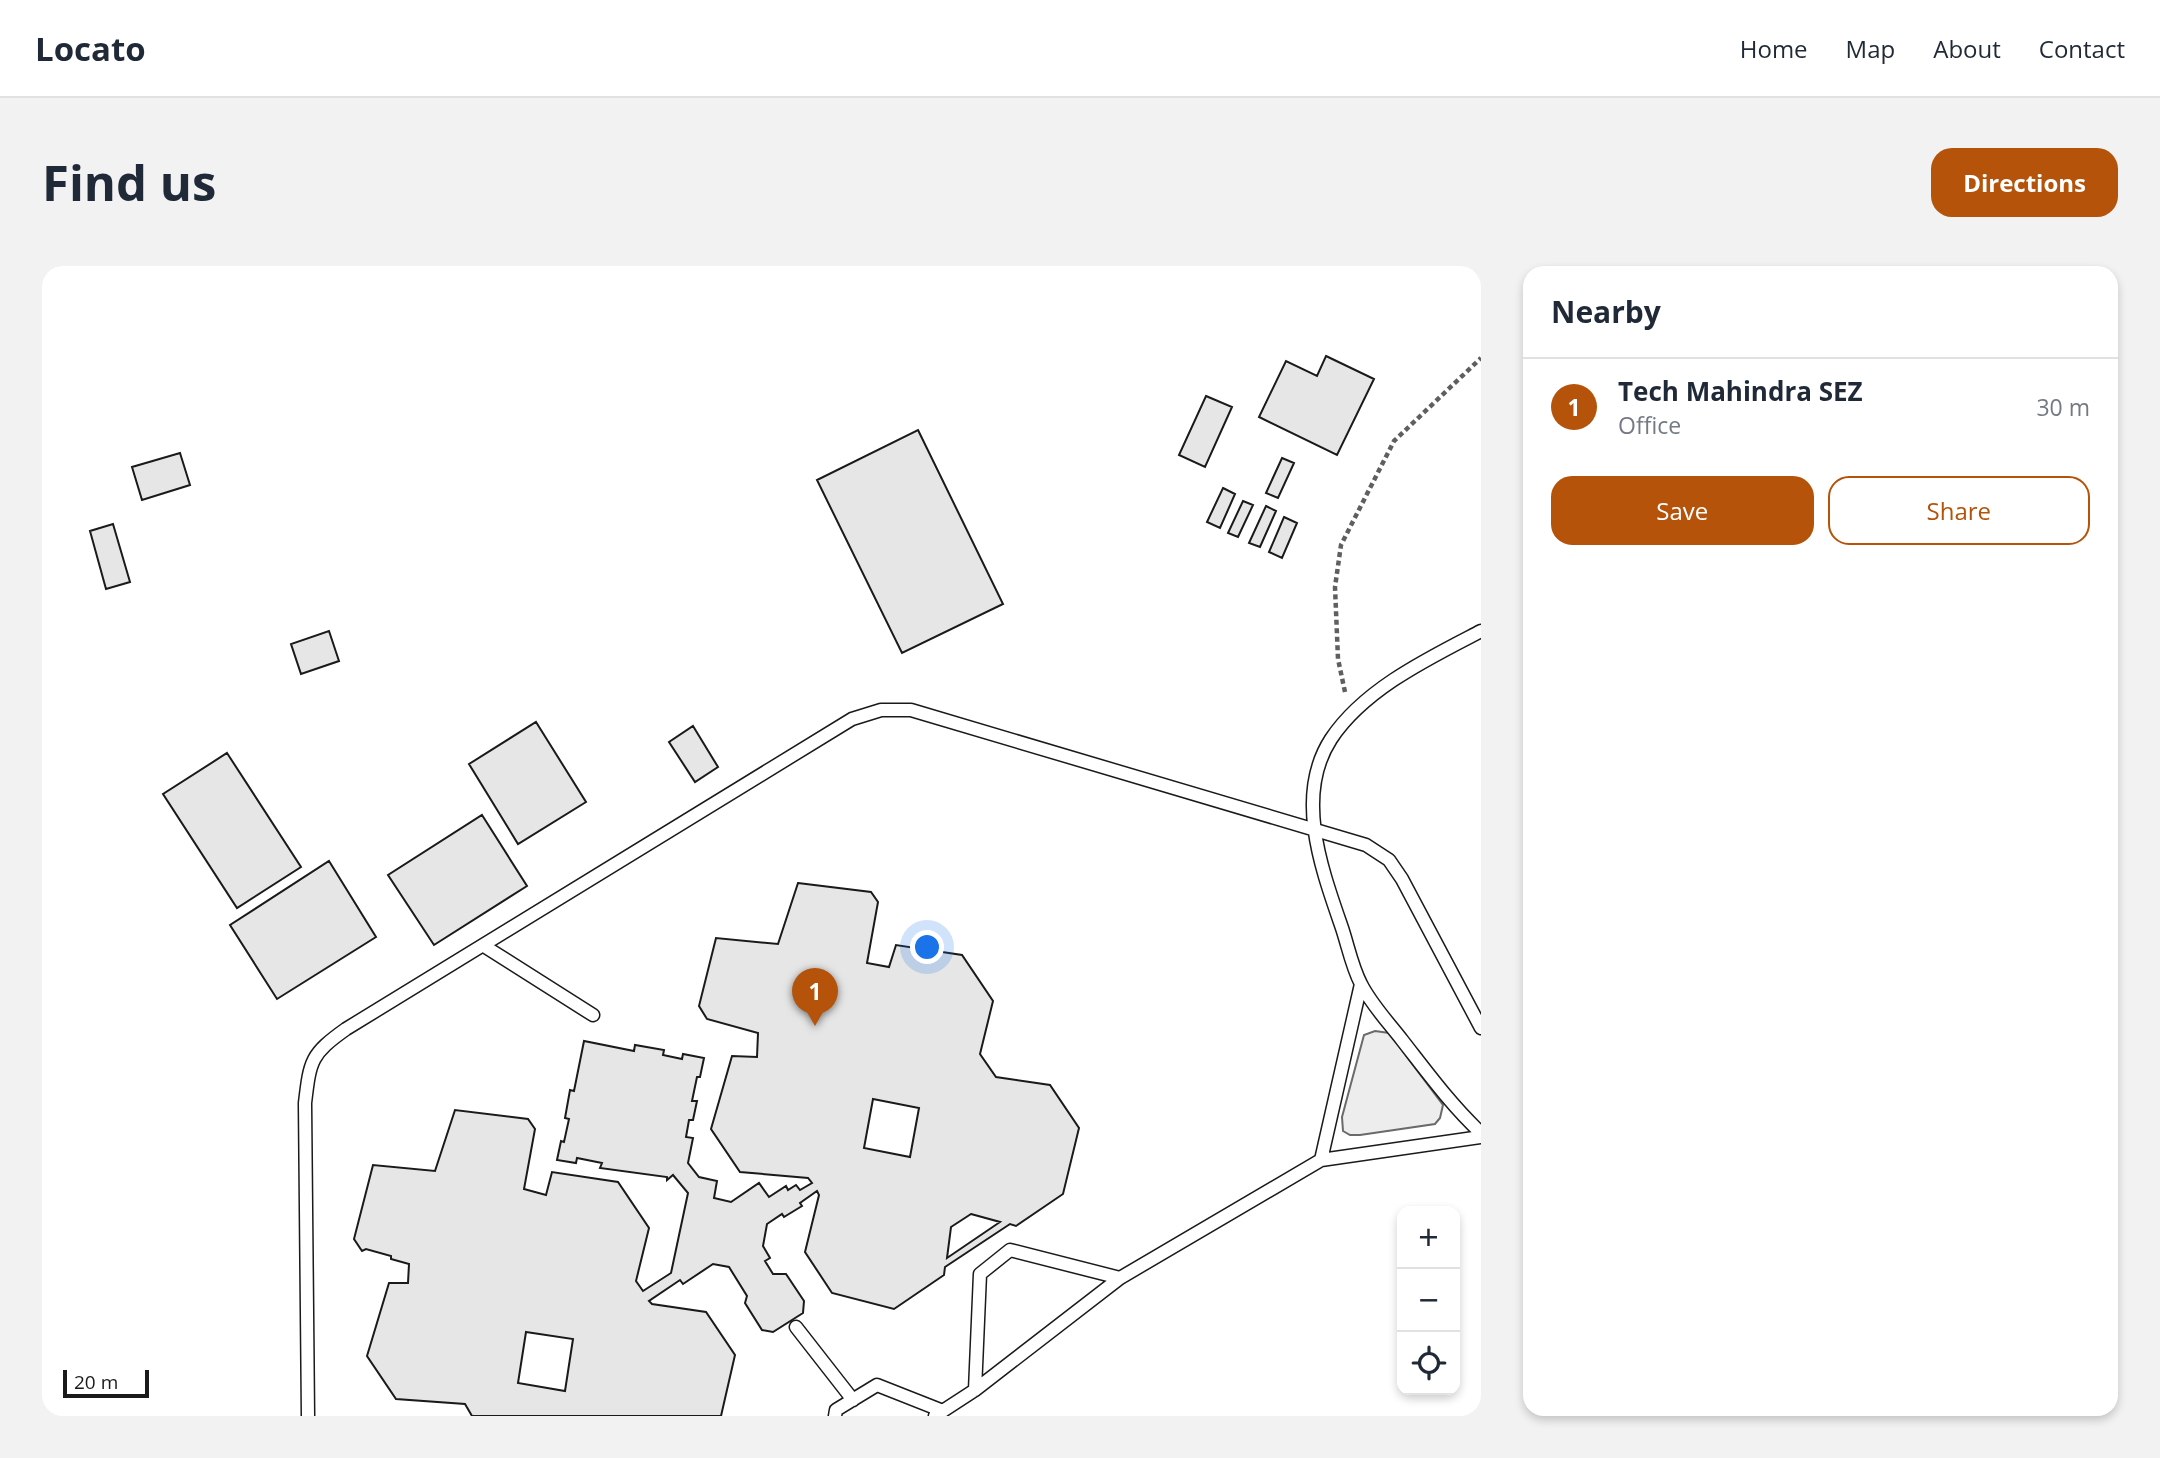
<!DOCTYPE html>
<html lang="en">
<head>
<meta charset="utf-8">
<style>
  :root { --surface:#fff; --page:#f2f2f3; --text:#1f2937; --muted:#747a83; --line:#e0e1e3; --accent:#b45309 }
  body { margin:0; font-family:"Open Sans",sans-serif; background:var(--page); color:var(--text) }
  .controls { position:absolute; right:21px; bottom:21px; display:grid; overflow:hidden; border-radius:14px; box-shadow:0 4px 10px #0003 }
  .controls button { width:63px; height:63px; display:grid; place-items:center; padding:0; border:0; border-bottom:2px solid var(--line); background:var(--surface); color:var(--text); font:35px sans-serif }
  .scale { position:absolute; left:21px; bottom:18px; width:86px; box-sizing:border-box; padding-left:7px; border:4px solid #1a1a1a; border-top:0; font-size:19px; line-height:24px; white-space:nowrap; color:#1a1a1a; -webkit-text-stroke:5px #fff; paint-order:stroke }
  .you { position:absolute; left:886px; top:682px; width:24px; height:24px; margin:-18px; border:5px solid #fff; border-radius:50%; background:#1a73e8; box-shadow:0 0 0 10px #1a73e833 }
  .badge { display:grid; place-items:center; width:46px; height:46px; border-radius:50%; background:var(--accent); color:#fff; font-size:23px; font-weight:700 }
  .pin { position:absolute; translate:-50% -58px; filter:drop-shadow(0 2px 4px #0008) }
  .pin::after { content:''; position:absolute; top:37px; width:24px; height:21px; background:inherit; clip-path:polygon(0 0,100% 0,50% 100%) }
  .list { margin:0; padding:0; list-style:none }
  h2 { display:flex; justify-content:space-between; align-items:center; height:91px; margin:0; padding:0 28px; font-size:30px }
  h2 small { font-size:23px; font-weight:400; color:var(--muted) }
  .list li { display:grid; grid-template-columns:46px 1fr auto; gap:21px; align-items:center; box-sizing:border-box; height:98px; padding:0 28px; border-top:2px solid var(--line) }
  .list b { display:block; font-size:26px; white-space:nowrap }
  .list p { margin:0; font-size:23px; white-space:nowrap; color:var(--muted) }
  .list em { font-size:23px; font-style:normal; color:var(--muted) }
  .actions { display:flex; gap:14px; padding:21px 28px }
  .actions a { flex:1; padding:16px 0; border:2px solid var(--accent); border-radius:21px; text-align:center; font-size:24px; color:var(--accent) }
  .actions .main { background:var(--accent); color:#fff }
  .icon { flex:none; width:38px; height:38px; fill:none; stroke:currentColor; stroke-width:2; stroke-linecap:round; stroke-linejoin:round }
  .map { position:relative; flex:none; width:1439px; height:1150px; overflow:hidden; border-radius:21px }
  header { display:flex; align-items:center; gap:42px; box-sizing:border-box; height:98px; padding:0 35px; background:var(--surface); border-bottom:2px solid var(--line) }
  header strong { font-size:33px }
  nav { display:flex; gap:38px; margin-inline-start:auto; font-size:24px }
  .intro { display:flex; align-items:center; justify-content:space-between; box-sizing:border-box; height:168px; padding:0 42px }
  h1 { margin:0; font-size:49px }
  .button { padding:18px 32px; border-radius:21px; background:var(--accent); color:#fff; font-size:24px; font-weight:700 }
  main { display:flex; gap:42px; padding:0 42px }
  aside { flex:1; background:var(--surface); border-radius:21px; box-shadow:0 4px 10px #0003 }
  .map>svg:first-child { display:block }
  .built { fill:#ededed; stroke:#6a6a6a; stroke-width:2 }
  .building { fill:#e6e6e6; stroke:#1a1a1a; stroke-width:2; fill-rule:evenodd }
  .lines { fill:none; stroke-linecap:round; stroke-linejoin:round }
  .lane-casing { stroke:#1a1a1a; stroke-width:15 }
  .path { stroke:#5f5f5f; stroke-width:4.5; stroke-dasharray:5 3.5; stroke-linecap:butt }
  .lane { stroke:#fff; stroke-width:12 }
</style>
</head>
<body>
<header>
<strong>Locato</strong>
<nav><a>Home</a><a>Map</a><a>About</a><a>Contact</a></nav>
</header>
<div class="intro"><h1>Find us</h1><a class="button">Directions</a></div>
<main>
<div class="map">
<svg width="1439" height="1150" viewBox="0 0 1439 1150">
  <rect width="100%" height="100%" fill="#fff"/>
  <path class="built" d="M 1333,765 L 1347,767 L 1401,839 L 1398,852 L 1393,858 L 1318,869 L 1308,869 L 1301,865 L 1300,851 L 1322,769 Z"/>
  <path class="building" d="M 1284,90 L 1332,113 L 1295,189 L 1217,151 L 1244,95 L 1275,110 Z
    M 1164,130 L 1190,141 L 1163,201 L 1137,189 Z
    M 876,164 L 961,338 L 860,387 L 775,214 Z
    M 138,187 L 148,219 L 100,234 L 90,201 Z
    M 1240,192 L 1252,197 L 1236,232 L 1224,227 Z
    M 1181,222 L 1193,228 L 1178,262 L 1165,256 Z
    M 1201,235 L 1211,239 L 1196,271 L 1186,267 Z
    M 1224,240 L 1234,245 L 1218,281 L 1207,277 Z
    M 1242,251 L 1255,257 L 1240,292 L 1227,286 Z
    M 71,258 L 88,316 L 64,323 L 48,265 Z
    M 287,365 L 297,395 L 259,408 L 249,378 Z
    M 494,456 L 544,536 L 476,578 L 427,498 Z
    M 651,460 L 676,501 L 653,516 L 627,476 Z
    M 185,487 L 259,601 L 195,642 L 121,528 Z
    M 440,549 L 485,620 L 392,679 L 346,609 Z
    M 287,595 L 334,671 L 235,733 L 188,659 Z
    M 756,617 L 829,626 L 836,636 L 825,697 L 847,701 L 854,679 L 920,689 L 951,735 L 938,788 L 954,811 L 1008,819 L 1037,862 L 1021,928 L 974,960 L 968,958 L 903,1001 L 902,1009 L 852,1043 L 790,1027 L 763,986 L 777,929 L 775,925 L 758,937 L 760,940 L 742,951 L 740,948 L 725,958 L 721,980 L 728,992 L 723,995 L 731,1008 L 744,1008 L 762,1035 L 761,1047 L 731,1066 L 720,1064 L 703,1037 L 705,1030 L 687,1001 L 671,998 L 641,1018 L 638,1014 L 607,1035 L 610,1038 L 664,1046 L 693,1089 L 679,1150 L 430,1150 L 423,1138 L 354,1133 L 325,1090 L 347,1017 L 366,1017 L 367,998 L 349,993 L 349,990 L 324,983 L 320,985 L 312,973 L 331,899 L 393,905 L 413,844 L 486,853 L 493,863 L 482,923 L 504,929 L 510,906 L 576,916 L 607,962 L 594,1015 L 601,1025 L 629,1007 L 646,927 L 631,909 L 625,914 L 625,911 L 558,902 L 560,897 L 535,892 L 534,897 L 515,894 L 519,875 L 522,876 L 527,853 L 523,852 L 528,824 L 532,825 L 542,775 L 592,785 L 593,779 L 622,784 L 621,789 L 640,793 L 641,788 L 662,792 L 658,811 L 655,811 L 650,835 L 655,835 L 651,854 L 647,854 L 644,871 L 651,872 L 646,897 L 657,911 L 675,915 L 672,932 L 689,936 L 717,917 L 727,931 L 744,920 L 746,924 L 754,919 L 758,924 L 770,917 L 766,912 L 698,906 L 669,863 L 690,790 L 715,791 L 716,767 L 665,753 L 657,740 L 674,672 L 736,678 ZM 831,833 L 877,842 L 868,891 L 822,882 ZM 929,948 L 958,956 L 905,992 L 909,961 ZM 484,1066 L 531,1073 L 523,1125 L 476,1117 Z"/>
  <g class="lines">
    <g class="lane-casing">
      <path id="lane" d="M 1439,365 C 1387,392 1322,423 1289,473 C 1252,530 1280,604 1300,662 C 1306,680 1310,701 1319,718 C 1329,738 1346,756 1360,774 C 1385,806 1409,839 1439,867
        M 442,680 L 551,749
        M 1279,894 L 1319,718
        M 754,1061 L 811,1134
        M 933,1124 L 938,1008 L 968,984 L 1078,1012
        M 266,1150 L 263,837 C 268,794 269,788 304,763 L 810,453 L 839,444 L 869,444 L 1324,579 L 1347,594 L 1360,613 L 1439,762
        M 793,1150 L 794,1144 L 835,1119 L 901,1145
        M 893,1150 L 933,1124 L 1078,1012 L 1279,894 L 1439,871"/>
    </g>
    <path class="path" d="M 1303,426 L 1296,393 L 1293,321 L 1299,279 L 1352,175 L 1439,92"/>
    <use href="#lane" class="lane"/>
  </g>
</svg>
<div class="controls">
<button>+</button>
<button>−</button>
<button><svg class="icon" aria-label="locate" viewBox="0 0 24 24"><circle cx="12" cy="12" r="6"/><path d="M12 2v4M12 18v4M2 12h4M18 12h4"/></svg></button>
</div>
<div class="scale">20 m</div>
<div class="you"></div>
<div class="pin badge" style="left:773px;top:760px">1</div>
</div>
<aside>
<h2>Nearby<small></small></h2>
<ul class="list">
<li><span class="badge">1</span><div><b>Tech Mahindra SEZ</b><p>Office</p></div><em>30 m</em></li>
</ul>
<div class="actions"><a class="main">Save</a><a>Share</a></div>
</aside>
</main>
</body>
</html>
